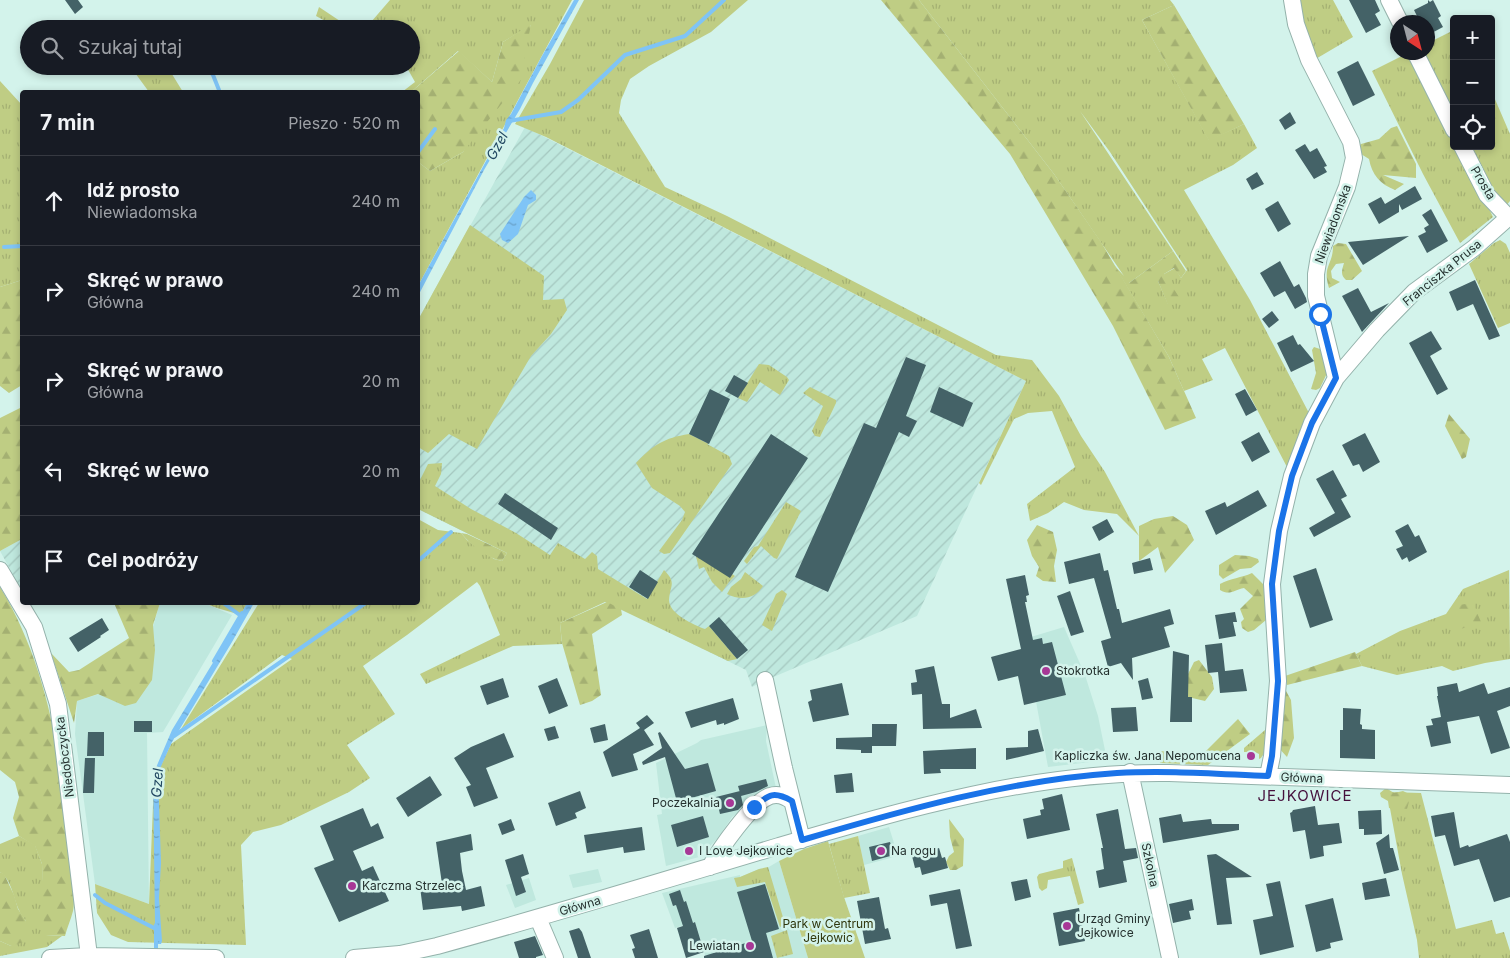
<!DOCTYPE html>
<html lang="pl">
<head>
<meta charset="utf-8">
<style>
  :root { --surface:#171b24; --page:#20242c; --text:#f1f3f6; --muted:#9ea1a6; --line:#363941 }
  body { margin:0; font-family:Inter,sans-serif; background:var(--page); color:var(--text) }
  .controls { position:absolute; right:15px; top:15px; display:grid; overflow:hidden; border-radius:5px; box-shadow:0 2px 8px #0003 }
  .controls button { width:45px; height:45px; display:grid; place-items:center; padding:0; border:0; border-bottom:1px solid var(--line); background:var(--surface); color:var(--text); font:25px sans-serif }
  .compass { position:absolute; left:1390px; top:15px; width:45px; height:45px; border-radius:50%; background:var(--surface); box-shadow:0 2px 8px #0003; rotate:144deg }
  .stop { position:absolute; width:15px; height:15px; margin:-11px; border:4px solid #1a73e8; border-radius:50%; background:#fff }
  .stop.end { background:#1a73e8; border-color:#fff; box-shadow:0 1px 5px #0008 }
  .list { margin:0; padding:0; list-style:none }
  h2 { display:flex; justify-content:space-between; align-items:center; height:65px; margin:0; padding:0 20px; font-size:21px }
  h2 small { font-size:16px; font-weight:400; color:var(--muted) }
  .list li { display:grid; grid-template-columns:32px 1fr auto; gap:15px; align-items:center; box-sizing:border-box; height:90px; padding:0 20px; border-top:1px solid var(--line) }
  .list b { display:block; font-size:19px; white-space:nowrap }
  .list p { margin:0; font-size:16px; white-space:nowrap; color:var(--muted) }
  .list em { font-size:16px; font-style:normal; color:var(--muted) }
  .icon { flex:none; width:28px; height:28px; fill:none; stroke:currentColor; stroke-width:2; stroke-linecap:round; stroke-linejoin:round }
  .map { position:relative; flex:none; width:1510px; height:958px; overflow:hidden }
  .search { position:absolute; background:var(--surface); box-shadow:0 2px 8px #0003; left:20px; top:20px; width:400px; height:55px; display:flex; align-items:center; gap:12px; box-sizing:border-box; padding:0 18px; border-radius:28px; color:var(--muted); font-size:19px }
  .panel { position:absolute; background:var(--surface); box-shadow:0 2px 8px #0003; left:20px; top:90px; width:400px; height:515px; border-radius:5px }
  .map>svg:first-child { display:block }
  .built { fill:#bfe8de }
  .industrial { fill:url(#industrial-furrows) }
  .grass { fill:url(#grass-tufts); fill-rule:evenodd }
  .forest { fill:url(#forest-firs) }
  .park { fill:#bfcd84 }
  .water { fill:url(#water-ripples) }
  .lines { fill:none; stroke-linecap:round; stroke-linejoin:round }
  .stream { stroke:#7fc4f6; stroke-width:4 }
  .building { fill:#446267 }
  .minor-casing { stroke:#94b2ab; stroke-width:18 }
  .minor { stroke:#fff; stroke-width:16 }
  .route { stroke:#1a73e8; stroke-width:6 }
  .poi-dot { fill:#a73896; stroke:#d3f3eb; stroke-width:2 }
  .labels { text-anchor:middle; stroke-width:5; stroke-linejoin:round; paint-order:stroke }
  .street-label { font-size:12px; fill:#25312f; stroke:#d3f3eb }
  .poi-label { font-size:12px; fill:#25312f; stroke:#d3f3eb; text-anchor:start }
  .park-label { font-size:12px; fill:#2f360c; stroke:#d3f3eb }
  .water-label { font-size:14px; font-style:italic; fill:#214761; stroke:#d3f3eb }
  .quarter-label { font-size:15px; letter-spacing:1px; fill:#45103d; stroke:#d3f3eb }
</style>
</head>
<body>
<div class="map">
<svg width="1510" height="958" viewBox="0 0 1510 958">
  <defs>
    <pattern id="industrial-furrows" width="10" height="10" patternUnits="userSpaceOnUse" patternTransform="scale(1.25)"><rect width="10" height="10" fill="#bfe8de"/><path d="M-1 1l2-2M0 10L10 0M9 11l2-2" fill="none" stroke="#a4c7bf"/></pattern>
    <pattern id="grass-tufts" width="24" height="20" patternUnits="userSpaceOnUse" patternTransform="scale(1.25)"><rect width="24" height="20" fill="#bfcd84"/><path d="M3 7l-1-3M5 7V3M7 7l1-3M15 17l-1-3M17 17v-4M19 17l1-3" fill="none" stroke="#a4b072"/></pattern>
    <pattern id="forest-firs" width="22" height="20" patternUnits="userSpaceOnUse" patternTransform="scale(1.25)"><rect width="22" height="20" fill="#bfcd84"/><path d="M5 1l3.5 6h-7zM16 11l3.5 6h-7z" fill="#a4b072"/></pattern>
    <pattern id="water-ripples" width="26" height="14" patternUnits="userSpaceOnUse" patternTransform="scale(1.25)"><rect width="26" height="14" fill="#7fc4f6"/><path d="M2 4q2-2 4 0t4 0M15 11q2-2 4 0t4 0" fill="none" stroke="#68a0c8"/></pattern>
  </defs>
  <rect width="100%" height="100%" fill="#d3f3eb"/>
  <path class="built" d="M 160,603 L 204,603 L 232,615 L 163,732 L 147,733 L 149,904 L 95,884 L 75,734 L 77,701 L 124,686 L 130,704 Z
    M 1064,627 L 1085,675 L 1098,716 L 1107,760 L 1048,767 L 1033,685 L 1021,640 Z
    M 767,725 L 766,741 L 776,788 L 767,792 L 748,796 L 744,808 L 732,817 L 718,838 L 699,857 L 666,866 L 657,815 L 662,814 L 656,763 L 697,743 L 701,740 Z
    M 889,827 L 898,856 L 864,865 L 858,836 Z
    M 779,861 L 808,958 L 706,958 L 695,922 L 675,928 L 662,893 L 740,875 L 740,877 L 759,869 L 767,868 Z
    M 598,869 L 602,882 L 573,888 L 569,875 Z
    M 529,878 L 536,900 L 515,908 L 506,885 Z"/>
  <path class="industrial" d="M 525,127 L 1026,381 L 917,616 L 764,681 L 752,687 L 746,670 L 418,509 L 418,320 Z
    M 22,539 L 22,585 L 20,587 L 0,551 Z"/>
  <path class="grass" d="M 390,0 L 572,0 L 418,286 L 418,162 L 430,171 L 463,152 L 531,25 L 503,42 L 492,82 L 458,51 L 411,92 L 402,92 L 415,82 L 406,66 L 411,66 L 411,29 L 365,29 Z
    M 584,0 L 748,0 L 711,32 L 649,66 L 630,79 L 621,100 L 619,113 L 665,187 L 727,216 L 996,355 L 1032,360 L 1059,396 L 1081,436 L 1105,472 L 1139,536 L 1117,514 L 1084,510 L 1064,502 L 1048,513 L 1030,521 L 1027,504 L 1075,467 L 1052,411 L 1028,413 L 1014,419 L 981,485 L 979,483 L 1026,381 L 546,137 L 515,124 L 550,64 Z
    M 919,0 L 1170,0 L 1174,5 L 1142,20 L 1209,140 L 1244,124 L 1257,148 L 1233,165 L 1184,190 L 1250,300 L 1310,415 L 1288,469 L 1225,348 L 1202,359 L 1213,380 L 1184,391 L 1169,357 L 1114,265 L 1124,276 L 1054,174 ZM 1080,111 L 1110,152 L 1187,270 L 1181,278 L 1175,268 L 1164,274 L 1168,304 L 1158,281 L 1129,283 L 1173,251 Z
    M 1300,0 L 1333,0 L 1353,37 L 1314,60 L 1308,44 Z
    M 319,7 L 352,29 L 340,29 L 316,16 Z
    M 1454,30 L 1454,119 L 1420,53 L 1428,52 L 1428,43 Z
    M 1408,53 L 1454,137 L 1454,146 L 1458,146 L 1493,217 L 1460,243 L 1423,174 L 1372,71 Z
    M 130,66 L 167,66 L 183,92 L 149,92 Z
    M 0,81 L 22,105 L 22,280 L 0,287 Z
    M 1491,90 L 1510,134 L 1510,201 L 1505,207 L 1493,197 L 1468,146 L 1491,146 Z
    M 470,225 L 544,276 L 543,300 L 564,299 L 567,310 L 551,334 L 531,356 L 477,449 L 449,434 L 428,453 L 418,447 L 418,320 Z
    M 1500,240 L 1506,244 L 1510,253 L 1510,323 L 1498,328 L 1469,264 L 1494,243 Z
    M 759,364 L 769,365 L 787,377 L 789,380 L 780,395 L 760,382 L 747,402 L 738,398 Z
    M 810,387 L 836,400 L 836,403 L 820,437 L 815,436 L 812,431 L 823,406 L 803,393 Z
    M 689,434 L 709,444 L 707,444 L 729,456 L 732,464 L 670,553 L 664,554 L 659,551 L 682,520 L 685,512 L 680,506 L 652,488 L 636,463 C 653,445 664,438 689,434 Z
    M 442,463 L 441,474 L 435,486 L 471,509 L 516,533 L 550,555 L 558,543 L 585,559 L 592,552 L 597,556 L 598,569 L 647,599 L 664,570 C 677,583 670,585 669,600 C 669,614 694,625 705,629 L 709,626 L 737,659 L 728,661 L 605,602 L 560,623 L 562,644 L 513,646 L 426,684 L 420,674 L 500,635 L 480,586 L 477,582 L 407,635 L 363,666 L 395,714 L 347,745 L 370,778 L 349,792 L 281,825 L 253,832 L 241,845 L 246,945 L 128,942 L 111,935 L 97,913 L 95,884 L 149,904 L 154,780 L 171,744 L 292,659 L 282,655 L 181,729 L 259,603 L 418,602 L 418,519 L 438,530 L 461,533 L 467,540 L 494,559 L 502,561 L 507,553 L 418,509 L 418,482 L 419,482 L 428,464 Z
    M 786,502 L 801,511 L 777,559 L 774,558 L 761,546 L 747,564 L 744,561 L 754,547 L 758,546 Z
    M 696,556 L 732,574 L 735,576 L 729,582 L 722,592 L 712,582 L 704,567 L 699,569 Z
    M 1509,570 L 1510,659 L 1485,663 L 1453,671 L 1442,666 L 1397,675 L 1362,666 L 1356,654 L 1400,631 L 1446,614 L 1463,589 Z
    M 745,572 L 763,586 C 755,599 741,601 727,594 L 731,587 L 741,579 Z
    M 782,590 L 787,594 L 772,631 L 762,625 L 776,594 Z
    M 204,603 L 247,603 L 241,615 L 217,608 Z
    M 1265,730 L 1268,730 L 1264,753 L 1261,758 L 1259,759 L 1259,754 L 1255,752 L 1244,752 L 1244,748 Z
    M 1387,792 L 1421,793 L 1456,929 L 1492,920 L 1496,934 L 1504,932 L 1510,951 L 1510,958 L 1419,958 L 1417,940 L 1402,874 Z
    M 19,836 L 35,845 L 42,864 L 46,935 L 62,936 L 47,947 L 0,956 L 0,941 L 11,946 L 26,921 C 23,917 20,914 19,910 C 13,898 12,880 0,872 L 0,844 Z
    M 858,836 L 870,893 L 844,898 L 829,844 Z
    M 1072,858 L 1084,903 L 1078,905 L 1070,876 L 1048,880 L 1047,888 L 1042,891 L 1039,888 L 1037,877 L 1039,874 L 1063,868 L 1063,861 Z
    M 768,867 L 785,924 L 780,927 L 765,882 L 737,887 L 734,878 L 740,877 L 759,869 Z
    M 787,930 L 793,954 L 777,958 L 771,936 Z"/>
  <path class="forest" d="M 881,0 L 919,0 L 1054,174 L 1101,242 L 1169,357 L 1196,418 L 1165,430 L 1113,326 L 1010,154 Z
    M 1174,5 L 1244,124 L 1209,141 L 1142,20 Z
    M 531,24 L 520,81 L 463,152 L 430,171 L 418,162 L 418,92 L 411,92 L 459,51 L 492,82 L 503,42 Z
    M 1397,126 L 1416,164 L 1416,178 L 1383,175 L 1404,184 L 1395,190 C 1380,184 1372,175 1369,159 L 1361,154 L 1359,146 L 1361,144 L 1379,139 L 1391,128 Z
    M 1338,243 L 1346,244 L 1362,271 L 1352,280 L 1346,280 C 1340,275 1342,270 1344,263 L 1336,264 L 1331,271 L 1332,278 L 1340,282 L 1329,288 C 1322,265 1333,266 1333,246 Z
    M 1173,251 L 1186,271 L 1181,278 L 1174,268 L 1164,274 L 1179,297 L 1168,305 L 1158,281 L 1136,294 L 1129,283 Z
    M 22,280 L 22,385 L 9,393 L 0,386 L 0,287 Z
    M 1314,347 L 1323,350 L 1328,371 L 1320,388 L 1316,390 L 1311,389 L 1316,373 L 1312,350 Z
    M 22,407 L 22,539 L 0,551 L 0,418 Z
    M 1449,414 L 1470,439 L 1466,457 L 1462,459 L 1445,426 Z
    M 1173,516 L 1187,525 L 1194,540 L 1165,573 L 1158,547 L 1139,561 L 1139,526 L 1154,519 Z
    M 1037,525 L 1053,532 L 1057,550 L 1054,566 L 1056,582 L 1043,581 L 1036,576 L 1039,567 L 1032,556 L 1027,540 Z
    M 461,533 L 467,534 L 507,553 L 502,561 C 486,558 471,545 461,533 Z
    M 1235,555 L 1249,556 L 1258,559 L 1259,562 L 1251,568 L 1240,569 L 1223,579 L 1219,575 L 1219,565 Z
    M 1252,573 L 1264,585 L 1266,620 L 1254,630 L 1248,632 L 1242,628 L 1241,622 L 1244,619 L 1240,609 L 1253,596 L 1244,588 C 1234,590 1230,596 1220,590 L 1220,584 C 1231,578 1241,578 1252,573 Z
    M 0,587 C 49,667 63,765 70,857 C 71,871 76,898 73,911 C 71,919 67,928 65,936 L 46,935 L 44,934 L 42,864 L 35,846 L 19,836 L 13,818 L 19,797 L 15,782 L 0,770 Z
    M 607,602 L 621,609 L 622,615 L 592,634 L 601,695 L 592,701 L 580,705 L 562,643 L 560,623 Z
    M 114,603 L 160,603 L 153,625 L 155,650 L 152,680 L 136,703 L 125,706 L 98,694 L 77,701 L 74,723 L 51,653 L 69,672 L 79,670 L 129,638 Z
    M 1473,603 L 1481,622 L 1461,629 L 1454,617 L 1458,605 Z
    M 1355,652 L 1362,666 L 1287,685 L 1285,676 Z
    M 1199,660 L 1212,677 L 1214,689 L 1205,701 L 1188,697 L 1188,674 L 1194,662 Z
    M 1285,689 L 1291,700 L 1294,738 L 1287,757 L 1277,746 Z
    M 1238,719 L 1250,734 L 1208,765 L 1160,763 L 1157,751 L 1204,753 Z
    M 1386,788 L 1394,793 L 1403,791 L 1407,793 L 1410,798 L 1407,809 L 1399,811 L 1389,808 L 1388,801 L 1381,797 L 1380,793 Z
    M 949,819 L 964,839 L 963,866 L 956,870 L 950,870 L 946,862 L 949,856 L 954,852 L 950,837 Z
    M 0,872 L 4,874 L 14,895 L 18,909 L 26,921 L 24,942 L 11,946 L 0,941 Z"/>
  <path class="park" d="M 828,841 L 844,897 L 865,958 L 808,958 L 779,861 L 804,849 Z"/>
  <path class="water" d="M 574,0 L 579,0 L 533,83 L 520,109 L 484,170 L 418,296 L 418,286 L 504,128 L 506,120 L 511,114 L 542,56 Z
    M 531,190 L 536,195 L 536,200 L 528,205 L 518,234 L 508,243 L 502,240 L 500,234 L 524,197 Z
    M 247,603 L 254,603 L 232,642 L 172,742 L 158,773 L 161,863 L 159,898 L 162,941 L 161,944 L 158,944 L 156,941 L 155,924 L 153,775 L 155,770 L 172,730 L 231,633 Z"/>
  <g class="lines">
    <path class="stream" d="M 206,66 L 213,75 L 219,90 L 218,92
      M 509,121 L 561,112 L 578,100 L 625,55 L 685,36 L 724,0
      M 418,152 L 435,129
      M 4,247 L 22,246
      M 418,561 L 451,532
      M 222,602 L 241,616
      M 214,661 L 242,613
      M 174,736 L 367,602
      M 95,895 L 105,903 L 156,929
      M 156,925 L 156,953"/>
  </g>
  <path class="building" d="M 65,0 L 78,0 L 83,7 L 75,14 Z
    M 1349,0 L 1375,0 L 1380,11 L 1375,14 L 1381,25 L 1366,33 Z
    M 1428,0 L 1430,2 L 1433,0 L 1441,16 L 1438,18 L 1443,27 L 1428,35 L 1428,22 L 1420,22 L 1414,10 L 1428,3 Z
    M 1358,61 L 1375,95 L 1353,106 L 1337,72 Z
    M 1290,112 L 1296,123 L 1285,130 L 1279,120 Z
    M 1305,144 L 1310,152 L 1317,148 L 1327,166 L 1324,167 L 1327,172 L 1314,179 L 1295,150 Z
    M 1257,172 L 1264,184 L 1252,190 L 1246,179 Z
    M 1415,186 L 1422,199 L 1402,210 L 1399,204 L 1399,212 L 1379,224 L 1368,204 L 1381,197 L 1385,204 Z
    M 1278,201 L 1291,224 L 1278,232 L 1265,209 Z
    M 1431,209 L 1448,241 L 1427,253 L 1418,236 L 1426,232 L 1424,228 L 1429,225 L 1422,215 Z
    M 1409,236 L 1363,265 L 1348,242 Z
    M 1280,261 L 1294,287 L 1299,284 L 1306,298 L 1307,302 L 1295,309 L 1285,291 L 1274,297 L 1260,273 Z
    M 1475,280 L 1500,336 L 1489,340 L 1473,304 L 1457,311 L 1449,292 Z
    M 1358,288 L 1371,312 L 1389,303 L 1362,332 L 1342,296 Z
    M 1272,311 L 1279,320 L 1269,328 L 1262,319 Z
    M 1431,331 L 1442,349 L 1430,356 L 1448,389 L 1437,395 L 1409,343 Z
    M 1293,335 L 1298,345 L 1300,344 L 1314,361 L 1291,372 L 1277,343 Z
    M 906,357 L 926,365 L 906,416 L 917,421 L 909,437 L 899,432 L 828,592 L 795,577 L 864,423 L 876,428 Z
    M 734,375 L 748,383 L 738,398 L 725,391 Z
    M 939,387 L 973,403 L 963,427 L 930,412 Z
    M 710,389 L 730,399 L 709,444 L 689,434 Z
    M 1245,389 L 1257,410 L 1246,416 L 1235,394 Z
    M 1259,432 L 1270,452 L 1252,462 L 1241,442 Z
    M 1365,433 L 1380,462 L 1363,472 L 1359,464 L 1353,466 L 1342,445 Z
    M 771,434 L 808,458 L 730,578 L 692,554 Z
    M 1333,470 L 1347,496 L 1341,499 L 1351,517 L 1314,537 L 1309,528 L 1335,513 L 1316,479 Z
    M 1258,490 L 1267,506 L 1216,535 L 1205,511 L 1225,502 L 1227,507 Z
    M 505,493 L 558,528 L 551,540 L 498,504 Z
    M 1107,519 L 1114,532 L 1099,541 L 1092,527 Z
    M 1408,524 L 1415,537 L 1419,535 L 1427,552 L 1409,562 L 1407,557 L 1402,560 L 1396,549 L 1403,546 L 1395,531 Z
    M 1100,553 L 1104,571 L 1108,570 L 1117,609 L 1119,609 L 1122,623 L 1170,609 L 1174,624 L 1164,627 L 1170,647 L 1132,658 L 1133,680 L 1121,663 L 1108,667 L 1101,641 L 1111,638 L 1094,578 L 1069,584 L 1064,562 Z
    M 1150,558 L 1153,570 L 1134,574 L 1132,563 Z
    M 1316,568 L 1333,620 L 1310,628 L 1293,576 Z
    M 640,570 L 658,582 L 648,599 L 629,587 Z
    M 1025,575 L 1029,595 L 1026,596 L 1027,602 L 1025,602 L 1033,640 L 1042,638 L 1043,644 L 1052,642 L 1066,695 L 1024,705 L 1018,676 L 998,681 L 991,657 L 1021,649 L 1006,579 Z
    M 1070,591 L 1084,632 L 1071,636 L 1057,596 Z
    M 1235,612 L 1237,622 L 1233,622 L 1236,636 L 1219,639 L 1215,615 Z
    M 719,617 L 748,650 L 737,659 L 709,626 Z
    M 102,618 L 109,630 L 100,636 L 101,637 L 78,652 L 69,638 Z
    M 1222,643 L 1225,671 L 1243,669 L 1247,691 L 1220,693 L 1218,672 L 1208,673 L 1205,645 Z
    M 1173,651 L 1189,655 L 1188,697 L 1192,697 L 1192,722 L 1170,722 Z
    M 934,666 L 942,704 L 950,704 L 950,718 L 976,709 L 982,728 L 923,729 L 922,694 L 912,695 L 911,683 L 917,682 L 915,670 Z
    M 503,678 L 509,697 L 487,705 L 480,686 Z
    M 557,678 L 568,706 L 549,714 L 538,686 Z
    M 1148,678 L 1153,698 L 1142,700 L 1138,681 Z
    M 842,683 L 849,715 L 813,722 L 808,702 L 812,700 L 810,690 Z
    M 1457,683 L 1459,692 L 1484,683 L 1488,694 L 1510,687 L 1510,706 L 1497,711 L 1510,748 L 1491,754 L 1479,716 L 1447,722 L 1451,743 L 1431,747 L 1426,726 L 1433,725 L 1431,719 L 1441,717 L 1437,696 L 1438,696 L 1437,687 Z
    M 733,698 L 739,719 L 724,725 L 724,723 L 717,725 L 716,720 L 691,728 L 685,712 Z
    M 1136,707 L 1138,731 L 1113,732 L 1111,708 Z
    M 1343,708 L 1361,709 L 1360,724 L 1362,725 L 1362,729 L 1375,730 L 1375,759 L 1340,758 L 1340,730 L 1343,730 Z
    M 647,715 L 654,723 L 644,730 L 654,745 L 633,754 L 638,770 L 612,777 L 603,752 L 640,728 L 636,723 Z
    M 134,721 L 152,721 L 152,732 L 134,732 Z
    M 605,724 L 608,740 L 594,743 L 590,728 Z
    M 872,724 L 897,724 L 896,746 L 872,746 L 872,738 L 872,753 L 861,753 L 861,750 L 836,749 L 836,738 L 872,737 Z
    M 555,726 L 559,738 L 548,741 L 544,729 Z
    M 1038,729 L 1044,751 L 1006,760 L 1006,748 L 1028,747 L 1028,731 Z
    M 88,732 L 104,732 L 104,756 L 87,756 Z
    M 660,732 L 685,769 L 708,763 L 716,791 L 677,802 L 665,757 L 643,765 L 642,762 L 662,748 L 658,733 Z
    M 504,733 L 514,757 L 486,768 L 498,798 L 474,807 L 466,787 L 471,785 L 454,758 L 471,747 Z
    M 976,748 L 976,769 L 940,769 L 941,773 L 924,774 L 923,751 Z
    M 85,758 L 95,758 L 94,793 L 83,793 Z
    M 852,773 L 854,792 L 836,793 L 834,775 Z
    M 430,776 L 442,795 L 408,817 L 396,798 Z
    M 766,779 L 768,786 L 756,792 L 741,796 L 738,786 Z
    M 580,791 L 586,808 L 575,813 L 577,818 L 556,826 L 548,803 Z
    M 740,791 L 743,805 L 738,810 L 720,814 L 716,797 Z
    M 1062,794 L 1070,830 L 1027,839 L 1023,819 L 1041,815 L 1040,810 L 1044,809 L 1042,799 Z
    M 1315,806 L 1318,825 L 1339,823 L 1342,843 L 1323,846 L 1324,856 L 1310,859 L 1305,830 L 1293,832 L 1290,813 L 1292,812 L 1293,810 Z
    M 363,808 L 371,827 L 378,823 L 384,838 L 353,851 L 362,871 L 373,866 L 389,901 L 339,922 L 314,868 L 334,860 L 320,826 Z
    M 1118,809 L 1125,849 L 1136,848 L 1138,858 L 1123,861 L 1127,882 L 1099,888 L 1096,871 L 1104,869 L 1101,848 L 1103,848 L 1096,814 Z
    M 1381,810 L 1382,834 L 1364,835 L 1364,829 L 1359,829 L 1358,811 Z
    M 1454,812 L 1460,848 L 1468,845 L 1469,847 L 1507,834 L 1510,842 L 1510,897 L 1494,902 L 1479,859 L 1454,866 L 1445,835 L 1435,837 L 1431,816 Z
    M 1181,814 L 1183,822 L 1211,819 L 1212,824 L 1239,824 L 1239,830 L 1163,843 L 1159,818 Z
    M 703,816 L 709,837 L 677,847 L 671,825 Z
    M 511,819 L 515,830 L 502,835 L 498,824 Z
    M 642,827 L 645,850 L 624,853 L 623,847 L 587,853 L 584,835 Z
    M 471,834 L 473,850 L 460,853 L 462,871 L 466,890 L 481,886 L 485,906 L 462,911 L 461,906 L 423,910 L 420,887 L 442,884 L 436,842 Z
    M 1389,834 L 1390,848 L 1393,848 L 1399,870 L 1384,874 L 1376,843 Z
    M 890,842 L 894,855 L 872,861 L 869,847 Z
    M 939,848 L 942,858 L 945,857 L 948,868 L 922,875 L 920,867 L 915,868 L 912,856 Z
    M 523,854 L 529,874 L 521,877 L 526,892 L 516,896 L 505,860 Z
    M 1216,854 L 1252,877 L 1226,878 L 1232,924 L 1217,925 L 1207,855 Z
    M 1386,878 L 1390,896 L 1365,900 L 1362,883 Z
    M 1027,879 L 1031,897 L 1015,901 L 1011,882 Z
    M 1280,881 L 1294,947 L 1260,955 L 1253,920 L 1273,916 L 1266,884 Z
    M 765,884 L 779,929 L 766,933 L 773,958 L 704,958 L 704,956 L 752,941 L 737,892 Z
    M 960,889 L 972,946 L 956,949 L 947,903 L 931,906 L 929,895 Z
    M 680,890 L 684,902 L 686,901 L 693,923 L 695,922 L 704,952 L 686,958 L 677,928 L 683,926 L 676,905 L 673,906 L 669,894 Z
    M 879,897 L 885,929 L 888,928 L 891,939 L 865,944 L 857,901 Z
    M 1333,898 L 1343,940 L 1330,943 L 1331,948 L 1316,952 L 1305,905 Z
    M 1192,899 L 1194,910 L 1189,911 L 1191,919 L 1173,923 L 1169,904 Z
    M 1079,908 L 1085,941 L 1059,946 L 1053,913 Z
    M 579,928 L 582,932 L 591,958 L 578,958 L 569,931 Z
    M 649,929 L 658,958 L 635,958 L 632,949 L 635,948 L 630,935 Z
    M 535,936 L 543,955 L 536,957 L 536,958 L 519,958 L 514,942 Z"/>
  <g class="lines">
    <g class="minor-casing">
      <path id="minor" d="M 1292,0 L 1296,24 L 1309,60 L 1351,142 L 1354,158 L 1347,187 L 1319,256 L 1316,274 L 1316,296 L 1336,378
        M 1389,0 L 1400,22
        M 1415,52 L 1454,130
        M 1462,146 L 1487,195 L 1509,218
        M 0,570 L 34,627 L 58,704 L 89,956
        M 765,680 L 784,768 L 802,840
        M 1130,772 L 1170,958
        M 1268,776 L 1272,756 L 1278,681 L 1272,584 L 1279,531 L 1292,476 L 1312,423 L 1336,378 L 1377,330 L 1414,292 L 1474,248 L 1510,216
        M 710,867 C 719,850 753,801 770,796 C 779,793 785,797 792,801
        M 538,918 L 555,958
        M 50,958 L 89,956 L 216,958
        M 354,958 L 400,954 L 437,946 C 551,915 665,880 779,846 C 906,809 1036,771 1169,773 L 1510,785"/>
    </g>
    <use href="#minor" class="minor"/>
  </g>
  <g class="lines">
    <path class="route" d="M 754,807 C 769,794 774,791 792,801 L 802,840 C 904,810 1010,780 1117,773 C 1167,770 1218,774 1268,776 L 1272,756 L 1278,681 L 1272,584 L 1279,531 L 1292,476 L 1312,423 L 1336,378 L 1320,314"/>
  </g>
  <g class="poi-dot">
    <circle cx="1046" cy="671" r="5"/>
    <circle cx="1251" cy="756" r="5"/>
    <circle cx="730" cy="803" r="5"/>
    <circle cx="689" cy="851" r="5"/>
    <circle cx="881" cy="851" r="5"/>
    <circle cx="352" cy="886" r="5"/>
    <circle cx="1067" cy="926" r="5"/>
    <circle cx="750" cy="946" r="5"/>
  </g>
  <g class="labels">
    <g class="street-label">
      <text transform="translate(1483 183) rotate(59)" y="4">Prosta</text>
      <text transform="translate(1333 224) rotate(-70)" y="4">Niewiadomska</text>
      <text transform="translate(1442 273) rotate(-39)" y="4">Franciszka Prusa</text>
      <text transform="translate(65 757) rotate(-97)" y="4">Niedobczycka</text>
      <text transform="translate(1302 778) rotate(2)" y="4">Główna</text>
      <text transform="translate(1150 865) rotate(78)" y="4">Szkolna</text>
      <text transform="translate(580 906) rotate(-16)" y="4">Główna</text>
    </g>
    <g class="poi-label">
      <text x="1056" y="675">Stokrotka</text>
      <text x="1241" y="760" text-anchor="end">Kapliczka św. Jana Nepomucena</text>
      <text x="720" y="807" text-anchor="end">Poczekalnia</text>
      <text x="699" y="855">I Love Jejkowice</text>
      <text x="891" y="855">Na rogu</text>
      <text x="362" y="890">Karczma Strzelec</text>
      <text x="1077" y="923">Urząd Gminy<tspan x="1077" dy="14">Jejkowice</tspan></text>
      <text x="740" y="950" text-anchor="end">Lewiatan</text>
    </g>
    <g class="park-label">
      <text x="828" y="928">Park w Centrum<tspan x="828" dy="14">Jejkowic</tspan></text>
    </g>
    <g class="water-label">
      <text transform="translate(497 146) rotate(-61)" y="5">Gzel</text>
      <text transform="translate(157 783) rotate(-86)" y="5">Gzel</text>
    </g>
    <g class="quarter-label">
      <text x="1305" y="801">JEJKOWICE</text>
    </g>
  </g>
</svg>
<div class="controls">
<button>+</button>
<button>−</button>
<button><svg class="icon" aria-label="locate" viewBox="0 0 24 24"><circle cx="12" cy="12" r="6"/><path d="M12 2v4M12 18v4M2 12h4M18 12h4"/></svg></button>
</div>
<svg class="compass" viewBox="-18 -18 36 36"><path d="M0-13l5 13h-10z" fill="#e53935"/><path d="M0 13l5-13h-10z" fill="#9ea1a6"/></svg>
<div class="stop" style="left:1320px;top:314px"></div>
<div class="stop end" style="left:754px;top:807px"></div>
<div class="search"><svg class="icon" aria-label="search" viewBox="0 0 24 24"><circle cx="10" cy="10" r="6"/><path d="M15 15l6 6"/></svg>Szukaj tutaj</div>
<section class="panel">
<h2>7 min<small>Pieszo · 520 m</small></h2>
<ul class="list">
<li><svg class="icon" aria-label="ahead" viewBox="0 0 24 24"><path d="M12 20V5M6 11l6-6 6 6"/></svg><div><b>Idź prosto</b><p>Niewiadomska</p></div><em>240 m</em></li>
<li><svg class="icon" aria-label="right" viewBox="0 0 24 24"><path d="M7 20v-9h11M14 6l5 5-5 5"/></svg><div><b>Skręć w prawo</b><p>Główna</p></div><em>240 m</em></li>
<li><svg class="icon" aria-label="right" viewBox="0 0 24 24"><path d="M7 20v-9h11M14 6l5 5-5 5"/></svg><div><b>Skręć w prawo</b><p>Główna</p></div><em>20 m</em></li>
<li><svg class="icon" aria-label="left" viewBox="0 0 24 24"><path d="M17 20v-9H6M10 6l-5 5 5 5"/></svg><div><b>Skręć w lewo</b></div><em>20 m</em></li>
<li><svg class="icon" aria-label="arrive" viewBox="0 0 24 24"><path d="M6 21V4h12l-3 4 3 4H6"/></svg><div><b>Cel podróży</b></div></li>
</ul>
</section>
</div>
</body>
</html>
